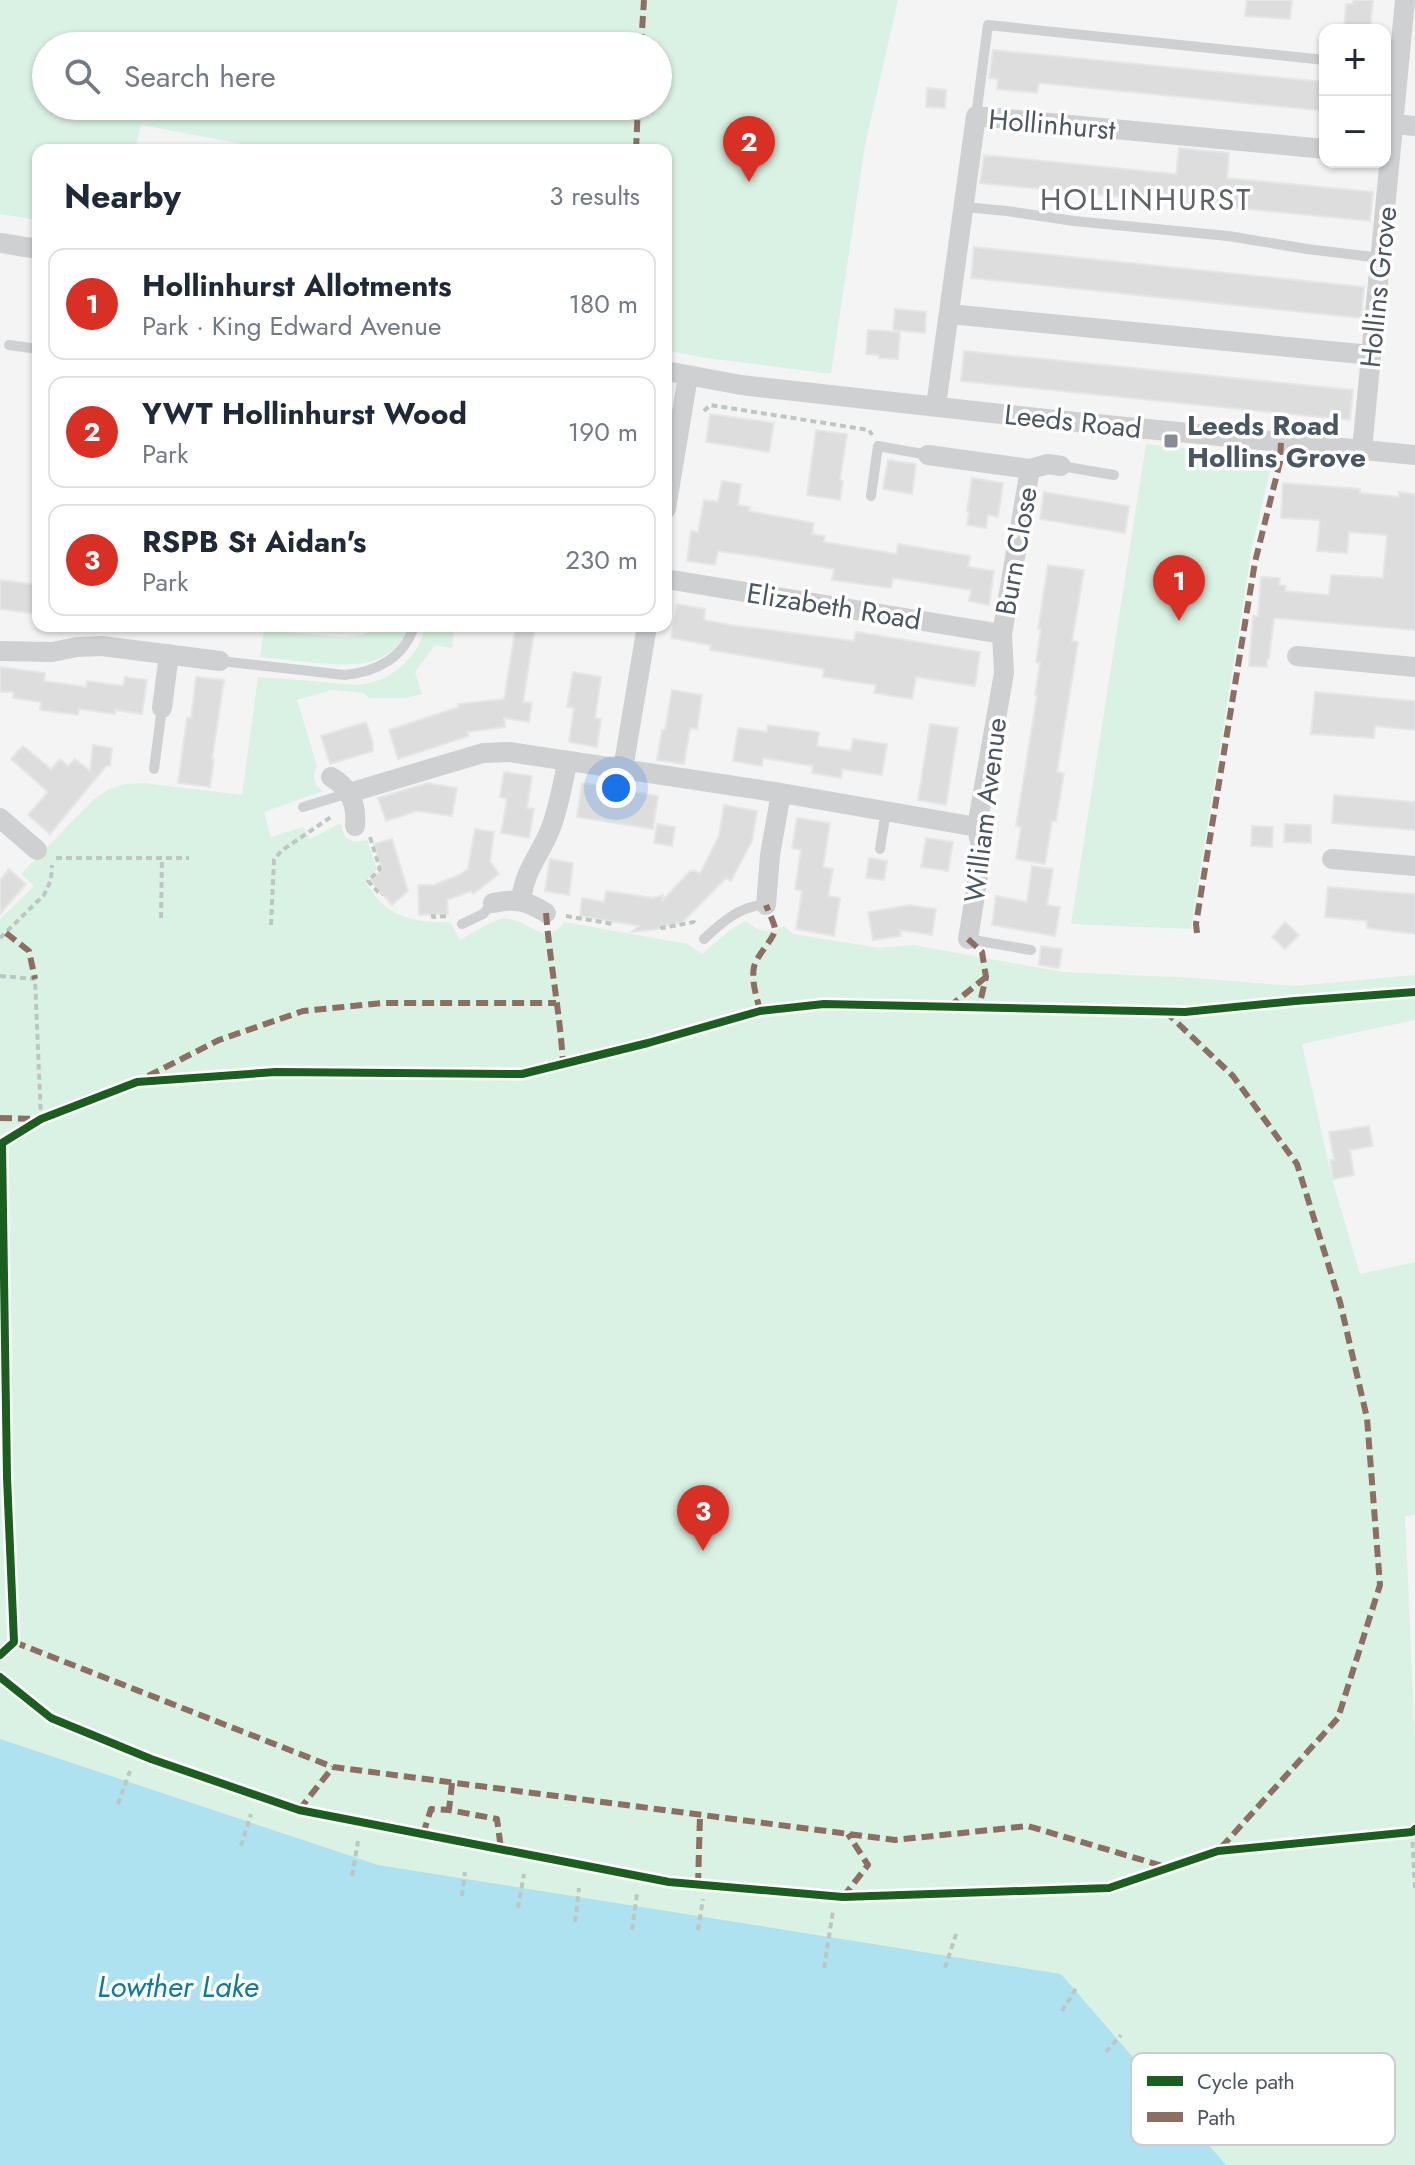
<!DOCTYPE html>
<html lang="en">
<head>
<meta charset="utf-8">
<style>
  :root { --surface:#fff; --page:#f2f2f3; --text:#1f2937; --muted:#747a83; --line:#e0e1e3; --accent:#d93025 }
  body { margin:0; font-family:Jost,sans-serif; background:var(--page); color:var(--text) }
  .controls { position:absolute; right:24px; top:24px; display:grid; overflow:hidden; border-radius:16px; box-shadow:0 2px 6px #0004 }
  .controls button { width:72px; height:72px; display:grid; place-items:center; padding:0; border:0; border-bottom:2px solid var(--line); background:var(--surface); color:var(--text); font:40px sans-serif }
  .you { position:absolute; left:616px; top:788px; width:28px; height:28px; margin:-20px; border:6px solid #fff; border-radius:50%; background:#1a73e8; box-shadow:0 0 0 12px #1a73e833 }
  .badge { display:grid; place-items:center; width:52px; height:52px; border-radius:50%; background:var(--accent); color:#fff; font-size:26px; font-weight:700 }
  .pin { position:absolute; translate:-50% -66px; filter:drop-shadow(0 2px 4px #0008) }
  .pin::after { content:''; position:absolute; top:42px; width:28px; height:24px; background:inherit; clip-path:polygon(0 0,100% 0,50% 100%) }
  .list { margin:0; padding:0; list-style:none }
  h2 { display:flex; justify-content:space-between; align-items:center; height:104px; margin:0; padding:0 32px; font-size:34px }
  h2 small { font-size:26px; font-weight:400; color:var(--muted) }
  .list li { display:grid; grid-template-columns:52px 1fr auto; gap:24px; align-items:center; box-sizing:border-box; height:112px; margin:0 16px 16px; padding:0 16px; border:2px solid var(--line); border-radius:16px }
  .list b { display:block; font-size:30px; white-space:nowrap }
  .list p { margin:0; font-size:26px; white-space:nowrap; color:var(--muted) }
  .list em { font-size:26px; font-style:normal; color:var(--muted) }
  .icon { flex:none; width:44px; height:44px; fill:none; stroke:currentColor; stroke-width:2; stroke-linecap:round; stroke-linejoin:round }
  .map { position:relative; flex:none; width:1415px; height:2165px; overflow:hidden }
  .search { position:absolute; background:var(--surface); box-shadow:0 2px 6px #0004; left:32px; top:32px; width:640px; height:88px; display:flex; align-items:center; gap:20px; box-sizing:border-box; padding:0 28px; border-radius:44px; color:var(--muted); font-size:30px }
  .panel { position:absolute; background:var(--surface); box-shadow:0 2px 6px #0004; left:32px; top:144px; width:640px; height:488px; border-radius:16px }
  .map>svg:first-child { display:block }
  .green { fill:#d9f2e3; fill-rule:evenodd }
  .water { fill:#aee2f0 }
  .building { fill:#ddddde; stroke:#e5e6e7; stroke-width:2 }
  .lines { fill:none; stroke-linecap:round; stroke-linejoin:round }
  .path { stroke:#bcc7c4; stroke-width:4; stroke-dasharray:6 4; stroke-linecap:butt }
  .lane { stroke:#ced0d2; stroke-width:10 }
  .street { stroke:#ced0d2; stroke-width:20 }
  .quiet { stroke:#8d6e63; stroke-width:6; stroke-dasharray:12 6; stroke-linecap:butt }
  .cycleway-casing { stroke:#fff; stroke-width:13 }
  .cycleway { stroke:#1b5e20; stroke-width:8 }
  .poi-dot { fill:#868d94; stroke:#fff; stroke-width:3 }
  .labels { text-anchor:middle; stroke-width:7; stroke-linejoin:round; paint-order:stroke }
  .street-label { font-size:28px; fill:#4a5661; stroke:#fff }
  .poi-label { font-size:28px; font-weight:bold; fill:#4a5661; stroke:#fff; text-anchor:start }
  .neighbourhood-label { font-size:30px; letter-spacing:2px; fill:#5f6368; stroke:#fff }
  .water-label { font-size:30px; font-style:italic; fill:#0c7c9b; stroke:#fff }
  .key { fill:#fff; stroke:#c9ccd0; stroke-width:2 }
  .key-label { font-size:22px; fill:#4a5661 }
</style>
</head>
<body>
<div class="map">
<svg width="1415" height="2165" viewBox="0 0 1415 2165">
  <rect width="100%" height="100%" fill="#f4f4f4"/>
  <path class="green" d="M 0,0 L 898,0 L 865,145 L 831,374 L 699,357 L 666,350 L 666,150 L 275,150 L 141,125 L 135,150 L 38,150 L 38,220 L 0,214 ZM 46,46 L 658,46 L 658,106 L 46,106 Z
    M 1146,444 L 1273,458 L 1252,547 L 1191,929 L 1071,924 Z
    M 380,626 L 409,626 C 391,668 356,666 317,663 C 298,661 279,659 260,657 L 264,630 L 343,637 L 362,635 Z
    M 425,626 L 455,626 L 452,648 L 435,645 L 415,672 L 422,694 L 405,698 L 369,698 L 364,693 L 332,690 L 297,700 L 317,766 C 312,776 313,785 323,791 L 264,812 L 271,837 L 303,827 L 310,839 L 341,823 C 342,839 352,845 367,840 L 377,869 L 365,882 C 372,890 378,901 386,907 C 402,920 430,923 450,922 L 460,940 C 471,934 489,922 501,919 C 525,914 545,951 564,922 L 688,944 L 702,954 L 730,930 L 746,921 C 758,932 769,934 784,926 L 793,934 L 879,948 L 913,945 L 1063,972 L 1195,978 L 1295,986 L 1415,975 L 1415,1020 L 1302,1044 L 1332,1179 L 1360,1274 L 1415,1262 L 1415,1515 L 1405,1516 L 1415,1740 L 1415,2165 L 0,2165 L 0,919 L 34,886 L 21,874 L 94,799 L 109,789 L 125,784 L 143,783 L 242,795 L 258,677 C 279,678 300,680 321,682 C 335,683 351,686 365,684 C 394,679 420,655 425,626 Z"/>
  <path class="water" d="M 0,1739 L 378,1865 L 1061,1974 L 1226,2165 L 0,2165 Z"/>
  <path class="building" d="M 1247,0 L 1292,0 L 1290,19 L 1245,16 Z
    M 1353,0 L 1373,0 L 1370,30 L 1344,30 L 1346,4 L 1352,4 Z
    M 993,50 L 1325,82 L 1325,111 L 1039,83 L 1037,93 L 997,89 L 998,79 L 989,78 Z
    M 927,88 L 946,90 L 945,108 L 926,107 Z
    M 1179,148 L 1229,153 L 1227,178 L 1373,192 L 1370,221 L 980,183 L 984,155 L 1176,174 Z
    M 974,247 L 1364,287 L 1361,318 L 971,278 Z
    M 895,309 L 926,312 L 925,333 L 893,330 Z
    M 868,330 L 900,332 L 898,359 L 879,358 L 879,355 L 866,354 Z
    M 964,351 L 1353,390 L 1350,420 L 961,381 Z
    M 710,414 L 774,423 L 769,452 L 706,442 Z
    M 816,430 L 847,434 L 840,480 L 843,481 L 840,500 L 807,495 Z
    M 888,460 L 916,464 L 912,494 L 883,489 Z
    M 972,478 L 1003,483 L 998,517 L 988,515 L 986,528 L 967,525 L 969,512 L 967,511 Z
    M 722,481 L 741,484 L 738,505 L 750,507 L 749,511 L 814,523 L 812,534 L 825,536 L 824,542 L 897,554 L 898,544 L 970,556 L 968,567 L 994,571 L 989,605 L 969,601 L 971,590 L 893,578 L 891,588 L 847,582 L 832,580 L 834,569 L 759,557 L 718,551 L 715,565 L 687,561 L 691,531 L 698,532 L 704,500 L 718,502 Z
    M 1283,483 L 1360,489 L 1360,493 L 1399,497 L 1399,492 L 1415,494 L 1415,630 L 1274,618 L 1269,659 L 1267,659 L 1267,667 L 1249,666 L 1253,616 L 1258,616 L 1261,577 L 1280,578 L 1279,585 L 1286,586 L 1285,591 L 1329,595 L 1331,575 L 1383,578 L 1387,535 L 1349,532 L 1347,553 L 1317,551 L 1320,520 L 1281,518 Z
    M 1044,492 L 1129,506 L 1125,533 L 1040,519 Z
    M 1048,565 L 1084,570 L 1072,641 L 1078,642 L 1057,772 L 1064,773 L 1056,821 L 1052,821 L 1045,864 L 1016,859 L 1021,827 L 1016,826 L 1037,696 L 1035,695 L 1040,663 L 1036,662 L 1041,629 L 1038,629 Z
    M 0,580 L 38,585 L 38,614 L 0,609 Z
    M 677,604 L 705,609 L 704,620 L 731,625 L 854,641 L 856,632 L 980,652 L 975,686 L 916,677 L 912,699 L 874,693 L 876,685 L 823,677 L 824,669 L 710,650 L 711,645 L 671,638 Z
    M 516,626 L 535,626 L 523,702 L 532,703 L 529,722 L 504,718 L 505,727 L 467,732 L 469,736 L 398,759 L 389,730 L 459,707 L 458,704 L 504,699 Z
    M 0,667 L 45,673 L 44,681 L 86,687 L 87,681 L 123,686 L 125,677 L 147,680 L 142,714 L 115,710 L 115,714 L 79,709 L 78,715 L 40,710 L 41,702 L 13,698 L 14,692 L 0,692 Z
    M 573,672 L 601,677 L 595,718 L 601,719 L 597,747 L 569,742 L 574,708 L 567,707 Z
    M 196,677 L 224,680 L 212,759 L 214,759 L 210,787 L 178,783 L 187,718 L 191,718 Z
    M 672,690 L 702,695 L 697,729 L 690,728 L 684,764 L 657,760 L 662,730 L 665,730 Z
    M 1315,692 L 1415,701 L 1415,730 L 1375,726 L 1374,738 L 1311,734 Z
    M 366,722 L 373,743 L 373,751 L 330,764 L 321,736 Z
    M 930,724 L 958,728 L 946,805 L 918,800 Z
    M 768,725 L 819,732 L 817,746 L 851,751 L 853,739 L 887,744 L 882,775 L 842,769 L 841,778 L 812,773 L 813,766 L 763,758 L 762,766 L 733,761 L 738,728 L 767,732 Z
    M 93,745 L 112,748 L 110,766 L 106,766 L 50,834 L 28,815 L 48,792 L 11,759 L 23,746 L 51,769 L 60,759 L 68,766 L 75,759 L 90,771 Z
    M 504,772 L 532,776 L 527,808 L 534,809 L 529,838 L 501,833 L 507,799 L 500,797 Z
    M 428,783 L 457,788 L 452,816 L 417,811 L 386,821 L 378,798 Z
    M 582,783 L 658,796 L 653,829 L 577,817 Z
    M 1334,795 L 1415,802 L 1415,830 L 1332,823 Z
    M 724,805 L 757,811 L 752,841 L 731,881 L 726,878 L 683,922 L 658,927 L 658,929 L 632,932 L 639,926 L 580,916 L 582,898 L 604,902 L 606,891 L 653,898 L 663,895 L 663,900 L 690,871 L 696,871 L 700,874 L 719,836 Z
    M 797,818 L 830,823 L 823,867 L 833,869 L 828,896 L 840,898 L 834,936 L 796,929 L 802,891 L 795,889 L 801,850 L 792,848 Z
    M 657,824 L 675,827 L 672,846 L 654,843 Z
    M 1285,824 L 1311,825 L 1311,843 L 1284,842 Z
    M 1252,826 L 1273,827 L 1272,847 L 1251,846 Z
    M 475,829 L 494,832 L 490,861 L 499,874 L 473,894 L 471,891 L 447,900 L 448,914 L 419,915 L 418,885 L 434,885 L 461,874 L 468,869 Z
    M 926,838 L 953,842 L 948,871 L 921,867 Z
    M 392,839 L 408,891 L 392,905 L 370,880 L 382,870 L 374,844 Z
    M 869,858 L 887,861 L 884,880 L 866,878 Z
    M 550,859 L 573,863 L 569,895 L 545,891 Z
    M 1032,866 L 1053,869 L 1047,905 L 1060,907 L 1055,936 L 992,925 L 996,896 L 1027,902 Z
    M 9,869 L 26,884 L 0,914 L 0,880 Z
    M 1328,887 L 1415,894 L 1415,934 L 1367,928 L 1367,921 L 1325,917 Z
    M 910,905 L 936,909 L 932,935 L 900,930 L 901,936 L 873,940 L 868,912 Z
    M 1285,922 L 1299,935 L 1285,949 L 1272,937 Z
    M 1041,946 L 1062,949 L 1059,968 L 1039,965 Z
    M 1369,1126 L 1373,1146 L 1350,1150 L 1354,1175 L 1333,1179 L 1330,1160 L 1334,1160 L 1329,1132 Z"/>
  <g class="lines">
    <path class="path" d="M 704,411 L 710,405 L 869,430 L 872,435
      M 370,837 L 380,869 L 368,881 L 381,895 L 382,894
      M 56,858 L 189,858
      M 433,914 L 433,917 L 448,916
      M 566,916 L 613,924 L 613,922
      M 161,918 L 162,858
      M 271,925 L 274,860 L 281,851 L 331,817
      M 661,926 L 662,928 L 694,922 L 696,924
      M 0,938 L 44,895 L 51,880 L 52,865
      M 0,976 L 35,979 L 41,1119
      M 118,1804 L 130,1771
      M 1412,1832 L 1415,1888
      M 241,1846 L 251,1814
      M 352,1876 L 358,1841
      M 462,1896 L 465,1872
      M 518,1908 L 524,1874
      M 575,1922 L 579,1888
      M 632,1930 L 637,1894
      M 698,1930 L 703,1899
      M 824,1968 L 833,1911
      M 945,1968 L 956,1934
      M 1062,2011 L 1077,1987
      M 1106,2052 L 1121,2035"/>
    <path class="lane" d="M 976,116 L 988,25 L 1325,60
      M 964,207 L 1007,211 L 1074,221 L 1228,236 L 1307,249 L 1381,258
      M 9,345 L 38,349
      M 1061,466 L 1114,475
      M 871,496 L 878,446 L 928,455
      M 220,661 L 345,675 C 376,672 404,658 414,626
      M 154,769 L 162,708
      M 303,807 L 349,793
      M 880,849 L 886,811
      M 462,924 L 483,914 L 493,903
      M 704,939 C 722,922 741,905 766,905
      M 968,939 L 1031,950"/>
    <path class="street" d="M 1394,124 L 1415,126
      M 0,243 L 38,249
      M 949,314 L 1371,355
      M 666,371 L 741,385 L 1055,420 L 1415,455
      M 936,406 L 976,116 L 1325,149
      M 1362,450 L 1405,0
      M 928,455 L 1030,469
      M 666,509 L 688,376
      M 666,579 L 1002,634
      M 0,651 L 52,652 L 77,647 L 102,646 L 220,661
      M 1297,656 L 1415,667
      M 162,708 L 169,654
      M 623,769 L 647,626
      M 331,777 C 350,788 357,804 355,826
      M 349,793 L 483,753 L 509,752 L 781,793 L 977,827
      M 0,818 L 37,850
      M 1332,859 L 1415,866
      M 521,900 C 525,869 539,857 550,830 C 559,808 562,784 568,761
      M 493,903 C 514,898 528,901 546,913
      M 766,905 L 770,855 L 781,793
      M 968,939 L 982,852 L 977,827 L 1004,673 L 1002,634 L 1030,469 L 1048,464 L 1061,466"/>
    <path class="quiet" d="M 641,46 L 644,0
      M 636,150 L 638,106
      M 546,913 C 550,963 560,1013 563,1063
      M 6,933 L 29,951 L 35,979
      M 1197,933 L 1196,924 L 1255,562 L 1280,462 L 1281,442
      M 968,939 L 982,952 L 986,977 L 979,1007
      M 949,1007 L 986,977
      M 760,1011 C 757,997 751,982 754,967 C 757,954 775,938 775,929 C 774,922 769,913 766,905
      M 1165,1011 L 1233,1076 L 1297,1164 L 1340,1302 L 1367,1418 L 1380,1585 L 1338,1718 L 1218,1851
      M 148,1076 L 219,1040 L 303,1011 L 383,1003 L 556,1003
      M 0,1118 L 37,1119
      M 14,1642 L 333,1767 L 895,1840 L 1028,1826 L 1166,1867
      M 452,1783 L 449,1810 L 497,1819 L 501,1849
      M 299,1810 L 333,1767
      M 423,1834 L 431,1809 L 449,1810
      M 698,1885 L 700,1815
      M 843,1897 L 868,1865 L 848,1834"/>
    <g class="cycleway-casing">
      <path id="cycleway" d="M 0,1655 L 14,1642 L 7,1477 L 2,1143 L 41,1119 L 137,1082 L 276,1072 L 522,1074 L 648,1043 L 760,1011 L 824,1004 L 1185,1012 L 1295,1001 L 1415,992
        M 0,1677 L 51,1718 L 151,1759 L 299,1810 L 669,1882 L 843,1897 L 1109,1888 L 1218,1851 L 1412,1832 L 1415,1829"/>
    </g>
    <use href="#cycleway" class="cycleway"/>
  </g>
  <rect class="poi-dot" x="1163" y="433" width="16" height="16" rx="4"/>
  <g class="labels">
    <g class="street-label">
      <text transform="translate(1052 124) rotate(5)" y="10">Hollinhurst</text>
      <text transform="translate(1378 287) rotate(-84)" y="10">Hollins Grove</text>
      <text transform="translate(1073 421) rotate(6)" y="10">Leeds Road</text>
      <text transform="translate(1016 551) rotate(-80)" y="10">Burn Close</text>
      <text transform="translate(834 606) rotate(9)" y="10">Elizabeth Road</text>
      <text transform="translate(985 810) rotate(-83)" y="10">William Avenue</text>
    </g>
    <g class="poi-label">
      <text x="1187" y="435">Leeds Road<tspan x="1187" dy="32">Hollins Grove</tspan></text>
    </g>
    <g class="neighbourhood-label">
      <text x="1146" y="210">HOLLINHURST</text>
    </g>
    <g class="water-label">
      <text x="178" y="1997">Lowther Lake</text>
    </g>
  </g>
  <rect x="1131" y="2053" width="264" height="92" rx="12" class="key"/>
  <rect x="1147" y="2076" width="36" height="10" fill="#1b5e20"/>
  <rect x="1147" y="2112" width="36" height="10" fill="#8d6e63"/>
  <g class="key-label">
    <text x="1197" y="2089">Cycle path</text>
    <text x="1197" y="2125">Path</text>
  </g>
</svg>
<div class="controls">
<button>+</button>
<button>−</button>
</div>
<div class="you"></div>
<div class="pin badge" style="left:1179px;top:621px">1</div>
<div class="pin badge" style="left:749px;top:182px">2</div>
<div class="pin badge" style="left:703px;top:1551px">3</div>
<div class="search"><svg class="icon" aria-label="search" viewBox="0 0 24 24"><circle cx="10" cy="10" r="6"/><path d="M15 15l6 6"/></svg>Search here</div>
<section class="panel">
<h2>Nearby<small>3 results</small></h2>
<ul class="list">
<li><span class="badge">1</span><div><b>Hollinhurst Allotments</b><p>Park · King Edward Avenue</p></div><em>180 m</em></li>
<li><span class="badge">2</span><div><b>YWT Hollinhurst Wood</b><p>Park</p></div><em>190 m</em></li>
<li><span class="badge">3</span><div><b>RSPB St Aidan's</b><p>Park</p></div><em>230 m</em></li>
</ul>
</section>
</div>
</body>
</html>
